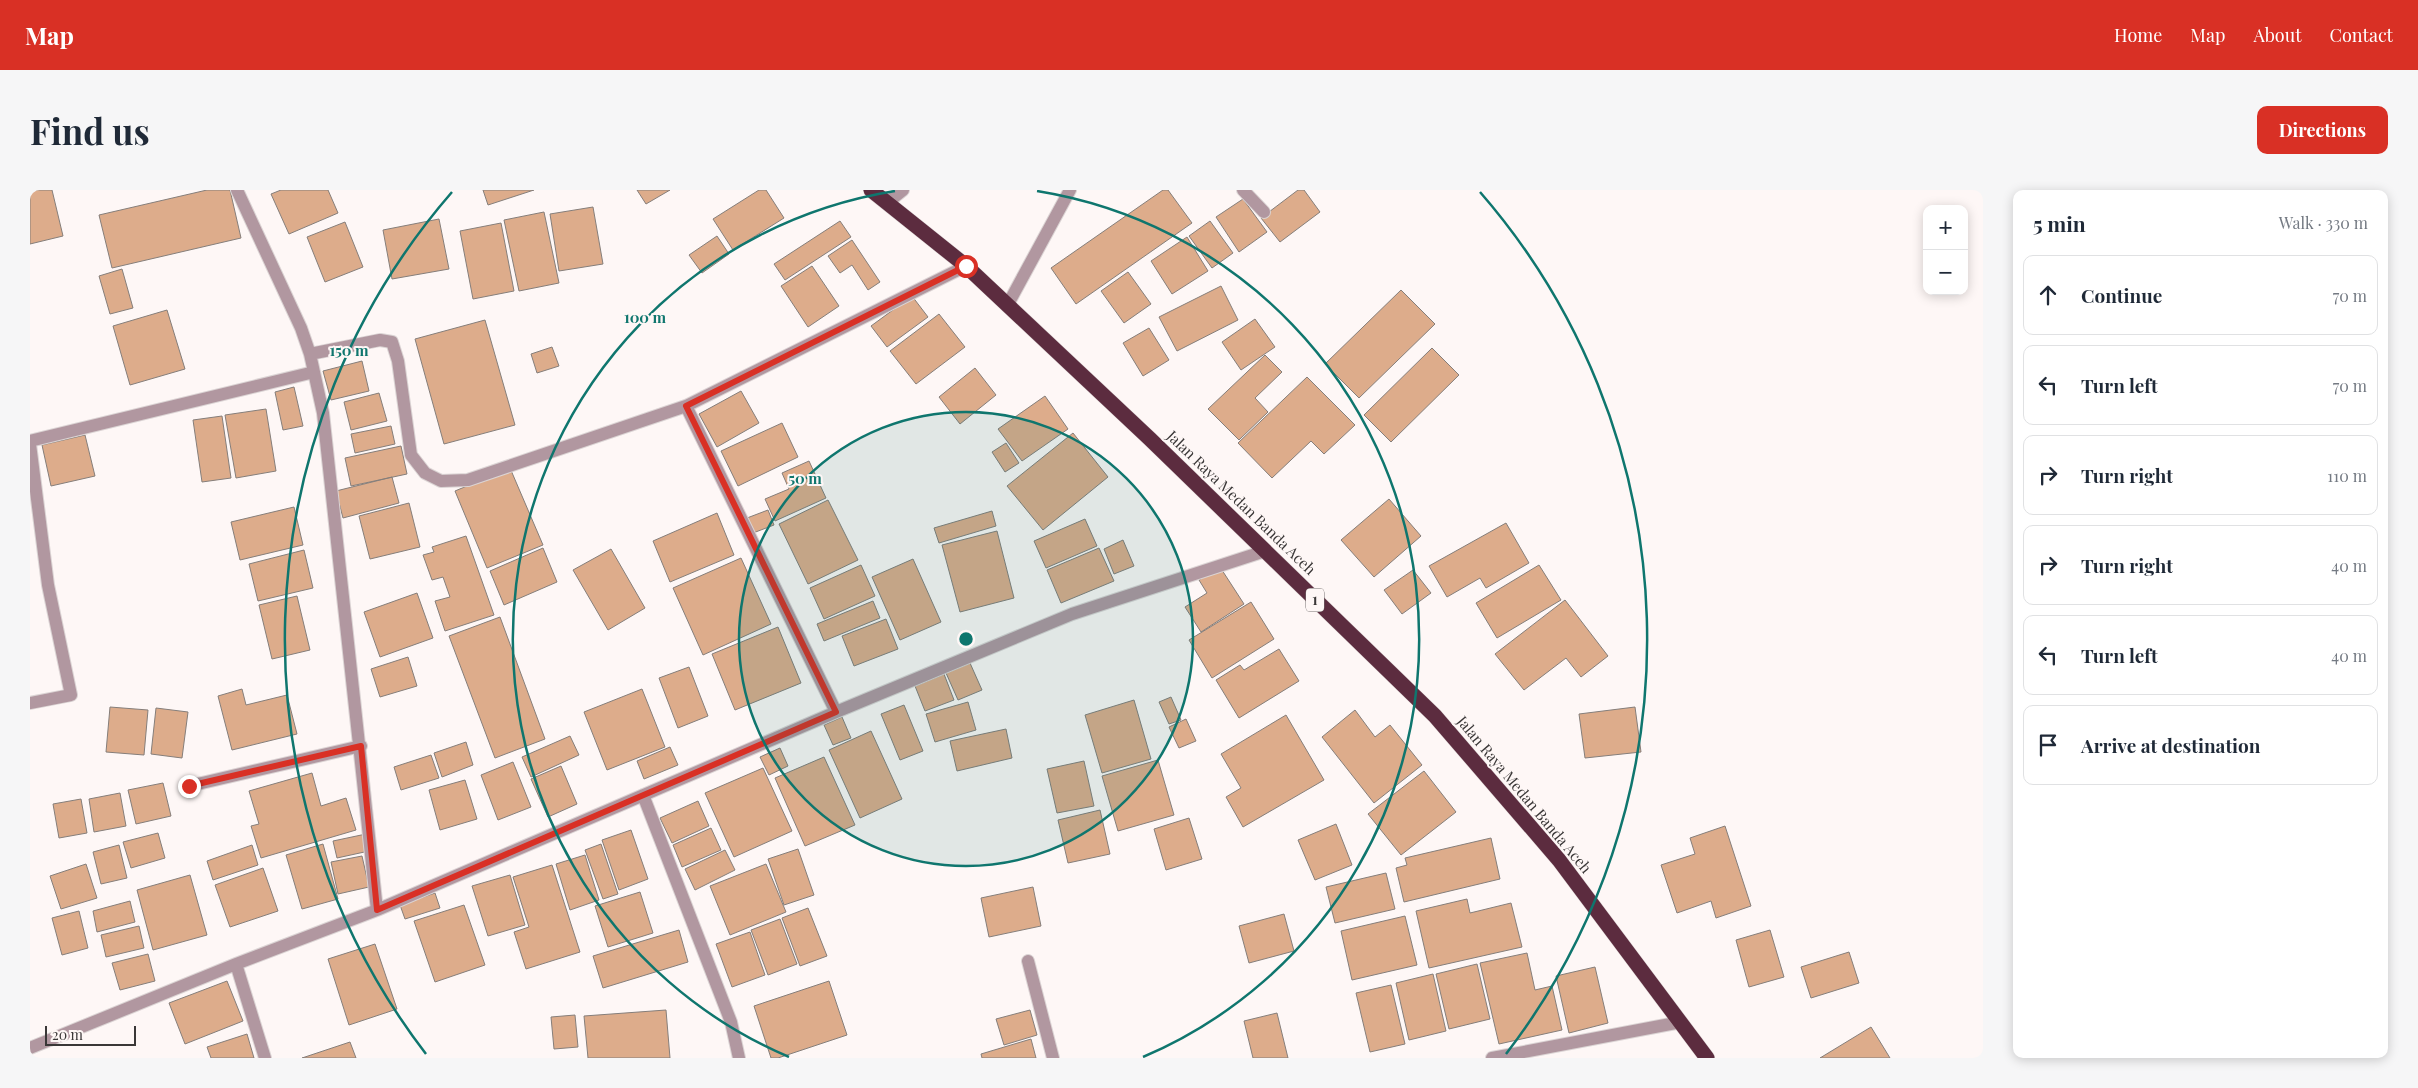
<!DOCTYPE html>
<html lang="en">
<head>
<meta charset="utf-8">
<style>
  :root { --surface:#fff; --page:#f6f6f7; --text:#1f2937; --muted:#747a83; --line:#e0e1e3; --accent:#d93025 }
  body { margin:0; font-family:"Playfair Display",serif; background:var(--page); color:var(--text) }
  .controls { position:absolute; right:15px; top:15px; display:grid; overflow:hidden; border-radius:10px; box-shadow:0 2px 12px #0003 }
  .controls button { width:45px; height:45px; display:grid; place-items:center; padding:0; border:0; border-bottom:1px solid var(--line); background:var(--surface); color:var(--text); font:25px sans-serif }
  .scale { position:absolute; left:15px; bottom:12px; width:91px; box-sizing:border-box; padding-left:5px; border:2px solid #3a3737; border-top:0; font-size:14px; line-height:18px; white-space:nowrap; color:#3a3737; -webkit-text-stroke:4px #fef7f6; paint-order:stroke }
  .stop { position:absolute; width:15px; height:15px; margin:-11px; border:4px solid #d93025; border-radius:50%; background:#fff }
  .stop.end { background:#d93025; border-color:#fff; box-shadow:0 1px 5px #0008 }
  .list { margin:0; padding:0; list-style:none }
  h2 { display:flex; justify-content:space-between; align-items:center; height:65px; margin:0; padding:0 20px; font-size:21px }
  h2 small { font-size:16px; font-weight:400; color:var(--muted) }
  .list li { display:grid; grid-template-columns:32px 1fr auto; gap:15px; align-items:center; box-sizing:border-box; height:80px; margin:0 10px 10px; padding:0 10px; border:1px solid var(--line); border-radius:10px }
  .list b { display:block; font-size:19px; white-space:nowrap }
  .list em { font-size:16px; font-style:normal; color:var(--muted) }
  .icon { flex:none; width:28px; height:28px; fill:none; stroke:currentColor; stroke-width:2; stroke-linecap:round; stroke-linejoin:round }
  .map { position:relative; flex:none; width:1953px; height:868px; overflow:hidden; border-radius:10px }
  header { display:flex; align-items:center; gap:30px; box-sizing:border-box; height:70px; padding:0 25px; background:var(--accent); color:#fff }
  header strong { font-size:24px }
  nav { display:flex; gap:28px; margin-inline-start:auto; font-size:18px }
  .intro { display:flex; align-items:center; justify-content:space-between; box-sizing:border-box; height:120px; padding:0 30px }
  h1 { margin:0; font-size:35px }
  .button { padding:12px 22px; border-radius:10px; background:var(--accent); color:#fff; font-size:18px; font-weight:700 }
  main { display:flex; gap:30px; padding:0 30px }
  aside { flex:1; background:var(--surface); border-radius:10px; box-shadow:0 2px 12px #0003 }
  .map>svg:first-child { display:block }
  .building { fill:#ddac8b; stroke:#857e7a }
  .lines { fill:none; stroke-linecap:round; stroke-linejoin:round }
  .minor-casing { stroke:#dbd4d4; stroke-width:14 }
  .highway-casing { stroke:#dbd4d4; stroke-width:16 }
  .minor { stroke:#b197a0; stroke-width:12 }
  .highway { stroke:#5c2c3f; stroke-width:15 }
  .route { stroke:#d93025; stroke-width:6 }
  .ring { fill:none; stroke:#0f766e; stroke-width:2.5 }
  .labels { text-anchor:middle; stroke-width:4; stroke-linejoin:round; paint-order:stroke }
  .shield { fill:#fef7f6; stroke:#757170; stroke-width:1 }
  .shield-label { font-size:14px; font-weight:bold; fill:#3a3737 }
  .street-label { font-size:15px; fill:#3a3737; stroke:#fef7f6 }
  .centre { fill:#0f766e; stroke:#fef7f6; stroke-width:2.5 }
  .ring-label { font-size:15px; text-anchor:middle; font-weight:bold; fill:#0f766e; stroke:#fef7f6; stroke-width:4; stroke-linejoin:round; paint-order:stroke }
</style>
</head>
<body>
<header>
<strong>Map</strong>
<nav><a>Home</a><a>Map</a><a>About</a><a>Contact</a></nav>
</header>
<div class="intro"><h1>Find us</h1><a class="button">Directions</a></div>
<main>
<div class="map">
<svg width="1953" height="868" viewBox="0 0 1953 868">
  <rect width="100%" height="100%" fill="#fef7f6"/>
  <path class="building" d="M 0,0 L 22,0 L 33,46 L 0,54 Z
    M 177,0 L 200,0 L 211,48 L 82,78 L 69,25 Z
    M 251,0 L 298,0 L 308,23 L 259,44 L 241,4 Z
    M 453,0 L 504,0 L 458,15 Z
    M 607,0 L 640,0 L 616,14 Z
    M 729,0 L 736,0 L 754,28 L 703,60 L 683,29 Z
    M 1133,0 L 1138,0 L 1162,33 L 1046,114 L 1021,78 Z
    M 1268,0 L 1274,0 L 1290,22 L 1250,52 L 1231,28 Z
    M 1213,9 L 1237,42 L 1209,62 L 1186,27 Z
    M 563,17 L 573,74 L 529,81 L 520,24 Z
    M 514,22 L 529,93 L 489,101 L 474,30 Z
    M 409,29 L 419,79 L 362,89 L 353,40 Z
    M 810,31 L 821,47 L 755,90 L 744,74 Z
    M 1180,31 L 1203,63 L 1182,78 L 1159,46 Z
    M 315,32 L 333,77 L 295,92 L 277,47 Z
    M 471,33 L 484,101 L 443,109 L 430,41 Z
    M 687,46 L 699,64 L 672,83 L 659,65 Z
    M 1157,47 L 1178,81 L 1142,104 L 1121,71 Z
    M 822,50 L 850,92 L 838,100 L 822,75 L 810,83 L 798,66 Z
    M 782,76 L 809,116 L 778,137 L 751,96 Z
    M 92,79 L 103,118 L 80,124 L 69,86 Z
    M 1098,82 L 1121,114 L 1094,133 L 1071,101 Z
    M 1191,96 L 1208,130 L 1147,161 L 1129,127 Z
    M 1371,100 L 1405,134 L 1329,208 L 1295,174 Z
    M 882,106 L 898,127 L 857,157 L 841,136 Z
    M 137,120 L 155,179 L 100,195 L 83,136 Z
    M 909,124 L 935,157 L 886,194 L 860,161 Z
    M 1225,129 L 1245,157 L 1211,180 L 1192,152 Z
    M 455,130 L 485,235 L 414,254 L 385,149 Z
    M 1119,138 L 1139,170 L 1113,186 L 1093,153 Z
    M 522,157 L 529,176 L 507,183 L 501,164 Z
    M 1402,158 L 1429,185 L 1361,252 L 1334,225 Z
    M 1235,165 L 1252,182 L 1225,208 L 1238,222 L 1209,250 L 1178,219 Z
    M 332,171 L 339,201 L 301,210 L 293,181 Z
    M 945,178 L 966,205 L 930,234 L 909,207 Z
    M 1277,187 L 1325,235 L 1294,264 L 1281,251 L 1242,288 L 1208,253 Z
    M 264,197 L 273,236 L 253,240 L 245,202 Z
    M 711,201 L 729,233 L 687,257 L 669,224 Z
    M 349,203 L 357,231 L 321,240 L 314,212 Z
    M 1015,206 L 1038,239 L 992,271 L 968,239 Z
    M 236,219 L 246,281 L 206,288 L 195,225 Z
    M 192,226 L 201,288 L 172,292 L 163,230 Z
    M 752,233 L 768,267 L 708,296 L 691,261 Z
    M 361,236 L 365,254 L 325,263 L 321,244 Z
    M 1043,243 L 1078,287 L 1013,340 L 977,296 Z
    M 55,245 L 65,286 L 21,296 L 12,255 Z
    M 976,253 L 989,273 L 975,282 L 962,262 Z
    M 371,256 L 377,284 L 321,296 L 315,268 Z
    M 779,271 L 796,308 L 745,331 L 735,309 L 759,299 L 752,283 Z
    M 480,278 L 513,355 L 457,378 L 425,301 Z
    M 362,287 L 369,313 L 313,328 L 306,301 Z
    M 1359,309 L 1391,346 L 1344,387 L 1311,350 Z
    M 798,310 L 828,370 L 778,394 L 749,334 Z
    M 379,313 L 390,357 L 340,369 L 329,326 Z
    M 264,317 L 273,355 L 210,370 L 201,332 Z
    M 738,320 L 744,335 L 723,343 L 717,328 Z
    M 962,321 L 966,336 L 909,353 L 904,338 Z
    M 687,323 L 704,365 L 640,392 L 623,351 Z
    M 1055,329 L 1067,356 L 1016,378 L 1004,351 Z
    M 1476,333 L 1499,373 L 1456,398 L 1450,388 L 1417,407 L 1399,376 Z
    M 967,341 L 984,408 L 930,422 L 912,355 Z
    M 436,346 L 464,425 L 415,441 L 405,411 L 420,407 L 413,387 L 402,390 L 393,365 L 404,362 L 402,357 Z
    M 1093,350 L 1104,376 L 1084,384 L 1074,359 Z
    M 513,358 L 527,392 L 474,415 L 460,381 Z
    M 1069,358 L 1084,391 L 1031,413 L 1017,380 Z
    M 581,359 L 615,418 L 578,440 L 543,380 Z
    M 274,360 L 283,398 L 228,411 L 219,374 Z
    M 711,368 L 741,434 L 673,465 L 643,398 Z
    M 883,369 L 911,432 L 870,450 L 842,387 Z
    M 831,375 L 845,406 L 794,429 L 780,398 Z
    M 1509,375 L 1531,410 L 1467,448 L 1446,413 Z
    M 1190,377 L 1214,414 L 1171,442 L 1155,417 L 1177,403 L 1169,390 Z
    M 1383,380 L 1401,403 L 1372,424 L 1354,400 Z
    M 387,403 L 403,448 L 350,467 L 334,422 Z
    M 267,406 L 280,460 L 242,469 L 229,415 Z
    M 1535,410 L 1578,466 L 1551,487 L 1536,468 L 1494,500 L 1465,464 Z
    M 843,411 L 850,428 L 794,451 L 787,434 Z
    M 1221,412 L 1244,449 L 1182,488 L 1159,450 Z
    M 470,427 L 515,549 L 465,568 L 419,446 Z
    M 856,429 L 868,459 L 824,476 L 812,446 Z
    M 748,437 L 771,493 L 705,520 L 682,464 Z
    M 1249,459 L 1269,491 L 1209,528 L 1186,490 L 1210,475 L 1214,480 Z
    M 378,467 L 387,496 L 350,507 L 341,479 Z
    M 940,473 L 952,500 L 928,510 L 916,483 Z
    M 659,477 L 678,526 L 648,538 L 629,488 Z
    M 914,484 L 924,510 L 895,521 L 885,496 Z
    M 212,499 L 216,515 L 257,505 L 267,544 L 202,560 L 188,506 Z
    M 612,499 L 635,557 L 577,580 L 554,522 Z
    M 1141,507 L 1151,530 L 1139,534 L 1129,512 Z
    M 1104,510 L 1121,569 L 1072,583 L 1055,525 Z
    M 938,512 L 946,540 L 905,552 L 896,524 Z
    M 874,515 L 893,561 L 870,570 L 851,524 Z
    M 80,517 L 118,520 L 114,565 L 76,562 Z
    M 1605,517 L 1611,562 L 1555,568 L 1549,524 Z
    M 126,518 L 158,522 L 152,568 L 121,564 Z
    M 1325,520 L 1345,547 L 1360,535 L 1392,575 L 1344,613 L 1292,547 Z
    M 1256,525 L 1294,590 L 1213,637 L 1196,607 L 1211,598 L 1191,564 Z
    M 812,527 L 821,548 L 803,555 L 794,535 Z
    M 1156,529 L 1166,551 L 1149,558 L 1139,537 Z
    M 976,539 L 982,568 L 927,581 L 920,551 Z
    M 841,541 L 872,609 L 830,628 L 799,560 Z
    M 540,546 L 549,565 L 501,587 L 492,567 Z
    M 436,552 L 443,575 L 412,587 L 404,563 Z
    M 640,557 L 648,575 L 614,589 L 607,571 Z
    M 750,558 L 758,576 L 739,585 L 730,567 Z
    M 401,565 L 409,588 L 371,600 L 364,577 Z
    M 794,567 L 825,635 L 775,656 L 745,588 Z
    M 1128,570 L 1144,625 L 1088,641 L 1072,586 Z
    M 1054,571 L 1064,616 L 1027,623 L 1017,579 Z
    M 483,572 L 501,617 L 468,630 L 451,585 Z
    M 531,576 L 547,614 L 518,627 L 501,589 Z
    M 733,578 L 762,641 L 704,667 L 675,603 Z
    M 1394,581 L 1426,622 L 1371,665 L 1338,624 Z
    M 282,583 L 291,616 L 316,608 L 326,640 L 231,668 L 221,636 L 229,634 L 219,601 Z
    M 435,590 L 447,629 L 410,640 L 399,600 Z
    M 133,593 L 141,626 L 106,634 L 98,600 Z
    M 90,603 L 96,636 L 64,642 L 59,609 Z
    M 51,609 L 57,643 L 29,648 L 23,614 Z
    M 668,611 L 679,636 L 642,653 L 630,628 Z
    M 1070,620 L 1080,664 L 1038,673 L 1028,630 Z
    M 1159,628 L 1172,669 L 1136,680 L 1124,639 Z
    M 1306,634 L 1322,675 L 1285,690 L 1268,650 Z
    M 1695,636 L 1721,716 L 1686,728 L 1681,711 L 1647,723 L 1631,675 L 1665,664 L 1660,648 Z
    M 681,638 L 691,660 L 652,677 L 643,655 Z
    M 601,640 L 618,689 L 589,700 L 572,650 Z
    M 128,643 L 135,668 L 101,678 L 93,652 Z
    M 336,644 L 339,661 L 307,668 L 303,651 Z
    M 1461,648 L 1470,689 L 1374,712 L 1366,678 L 1377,675 L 1375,668 Z
    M 293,654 L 308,709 L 272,719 L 256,665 Z
    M 571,654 L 588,704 L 573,709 L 555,660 Z
    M 89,655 L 97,688 L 71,694 L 63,662 Z
    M 222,655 L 228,675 L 183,690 L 177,671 Z
    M 768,659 L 784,705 L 754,715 L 738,669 Z
    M 695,660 L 705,680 L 665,700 L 655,679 Z
    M 555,665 L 569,710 L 540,720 L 526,674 Z
    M 332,666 L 339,697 L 308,704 L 301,672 Z
    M 56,674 L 67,708 L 31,719 L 20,686 Z
    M 736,674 L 756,722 L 700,745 L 680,696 Z
    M 522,675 L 550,762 L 496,779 L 484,742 L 499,737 L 483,687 Z
    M 233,678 L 248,721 L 200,737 L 185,695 Z
    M 1356,683 L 1365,719 L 1305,733 L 1296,697 Z
    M 160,685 L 177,745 L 123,760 L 107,700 Z
    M 480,685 L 495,735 L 458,746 L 442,696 Z
    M 1003,697 L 1011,736 L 959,747 L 951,708 Z
    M 610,702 L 623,743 L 578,757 L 565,716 Z
    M 405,703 L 410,718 L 375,729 L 370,715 Z
    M 1437,709 L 1440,723 L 1481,713 L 1492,757 L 1399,778 L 1386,721 Z
    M 100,711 L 105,732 L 67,742 L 63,721 Z
    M 434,715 L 455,775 L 405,792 L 384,731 Z
    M 778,718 L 797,766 L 770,776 L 752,728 Z
    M 49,721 L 58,758 L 32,765 L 22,728 Z
    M 1254,724 L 1264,761 L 1219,773 L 1209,736 Z
    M 1375,726 L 1387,775 L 1322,790 L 1311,741 Z
    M 750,729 L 767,774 L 738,785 L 721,740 Z
    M 109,736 L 114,758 L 76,767 L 71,745 Z
    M 649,740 L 658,772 L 573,798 L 563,766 Z
    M 1740,740 L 1754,787 L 1719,797 L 1706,750 Z
    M 720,742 L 735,785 L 702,797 L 686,754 Z
    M 345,754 L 367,819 L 319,835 L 298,769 Z
    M 1819,762 L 1829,793 L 1781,808 L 1771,777 Z
    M 1497,763 L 1505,800 L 1522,796 L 1532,840 L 1469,854 L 1450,773 Z
    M 118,764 L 125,791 L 90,800 L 82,773 Z
    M 1447,774 L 1460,829 L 1419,839 L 1406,784 Z
    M 1565,777 L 1578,833 L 1539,843 L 1526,786 Z
    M 1403,784 L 1416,841 L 1379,850 L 1366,793 Z
    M 197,791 L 213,831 L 155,854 L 139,813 Z
    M 799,791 L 817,845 L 748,868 L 741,868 L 724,816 Z
    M 1361,795 L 1375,854 L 1340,862 L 1326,803 Z
    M 636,820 L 640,868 L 558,868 L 554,826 Z
    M 1000,820 L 1007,845 L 974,855 L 966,829 Z
    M 1247,823 L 1258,868 L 1223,868 L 1214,831 Z
    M 545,825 L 548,857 L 524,859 L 521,827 Z
    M 1841,837 L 1860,868 L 1790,868 Z
    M 217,844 L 224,868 L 181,868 L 177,857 Z
    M 1001,849 L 1006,868 L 952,868 L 951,864 Z
    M 320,852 L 326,868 L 272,868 Z"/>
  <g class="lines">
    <g class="minor-casing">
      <path id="minor" d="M 207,0 L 271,138 L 280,164 L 293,223 L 347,720
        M 1213,0 L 1234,22
        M 858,12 L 873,0
        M 977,116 L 1040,0
        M 280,164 L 350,150 L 362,152 L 368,171 L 381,265 L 395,283 L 411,291 L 438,290 L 656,216 L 936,76
        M 656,216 L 806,522
        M 0,251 L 284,182
        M 0,254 L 18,395 L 41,505 L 0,513
        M 159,596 L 331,556
        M 613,605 L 701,832 L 709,868
        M 998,771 L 1023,868
        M 206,774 L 235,868
        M 0,858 L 206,774 L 347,720 L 806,522 L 1042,424 L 1235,361
        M 1462,868 L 1651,832"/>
    </g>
    <g class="highway-casing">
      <path id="highway" d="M 841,0 L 936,76 L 1120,249 L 1405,526 L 1529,670 L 1677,868"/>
    </g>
    <use href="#minor" class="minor"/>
    <use href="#highway" class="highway"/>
  </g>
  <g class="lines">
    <path class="route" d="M 159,596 L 331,556 L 347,720 L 806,522 L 656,216 L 936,76"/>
  </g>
  <circle cx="936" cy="449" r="227" fill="#0f766e" fill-opacity=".12"/>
  <g class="ring">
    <circle cx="936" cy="449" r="227"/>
    <path d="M759 867A454 454 0 0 1 865 1M1007 1A454 454 0 0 1 1113 867"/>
    <path d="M396 864A681 681 0 0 1 422 2M1450 2A681 681 0 0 1 1476 864"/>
  </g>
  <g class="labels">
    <rect class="shield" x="1276" y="398.5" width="18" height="23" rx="4"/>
    <g class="shield-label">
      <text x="1285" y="415">1</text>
    </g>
    <g class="street-label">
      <text transform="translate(1211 313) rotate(44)" y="5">Jalan Raya Medan Banda Aceh</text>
      <text transform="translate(1494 605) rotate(50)" y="5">Jalan Raya Medan Banda Aceh</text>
    </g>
  </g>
  <circle cx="936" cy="449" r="8" class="centre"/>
  <g class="ring-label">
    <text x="615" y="133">100 m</text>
    <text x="319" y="166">150 m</text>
    <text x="775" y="294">50 m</text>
  </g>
</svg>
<div class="controls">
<button>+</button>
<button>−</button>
</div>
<div class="scale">20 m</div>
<div class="stop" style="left:936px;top:76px"></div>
<div class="stop end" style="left:159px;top:596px"></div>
</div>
<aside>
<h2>5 min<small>Walk · 330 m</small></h2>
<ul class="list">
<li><svg class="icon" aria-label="ahead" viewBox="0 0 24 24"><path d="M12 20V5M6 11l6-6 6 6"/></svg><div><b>Continue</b></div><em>70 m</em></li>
<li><svg class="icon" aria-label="left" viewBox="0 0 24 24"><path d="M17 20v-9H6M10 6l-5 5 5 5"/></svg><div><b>Turn left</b></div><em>70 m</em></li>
<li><svg class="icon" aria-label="right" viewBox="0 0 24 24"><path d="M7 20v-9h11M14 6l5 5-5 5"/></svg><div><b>Turn right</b></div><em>110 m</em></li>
<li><svg class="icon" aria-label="right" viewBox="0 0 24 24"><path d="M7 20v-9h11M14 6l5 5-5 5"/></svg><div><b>Turn right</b></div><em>40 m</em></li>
<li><svg class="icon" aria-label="left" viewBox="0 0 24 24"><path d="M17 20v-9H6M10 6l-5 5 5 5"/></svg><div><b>Turn left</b></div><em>40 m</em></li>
<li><svg class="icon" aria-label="arrive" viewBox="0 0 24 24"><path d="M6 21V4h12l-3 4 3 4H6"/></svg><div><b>Arrive at destination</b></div></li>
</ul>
</aside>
</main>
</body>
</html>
